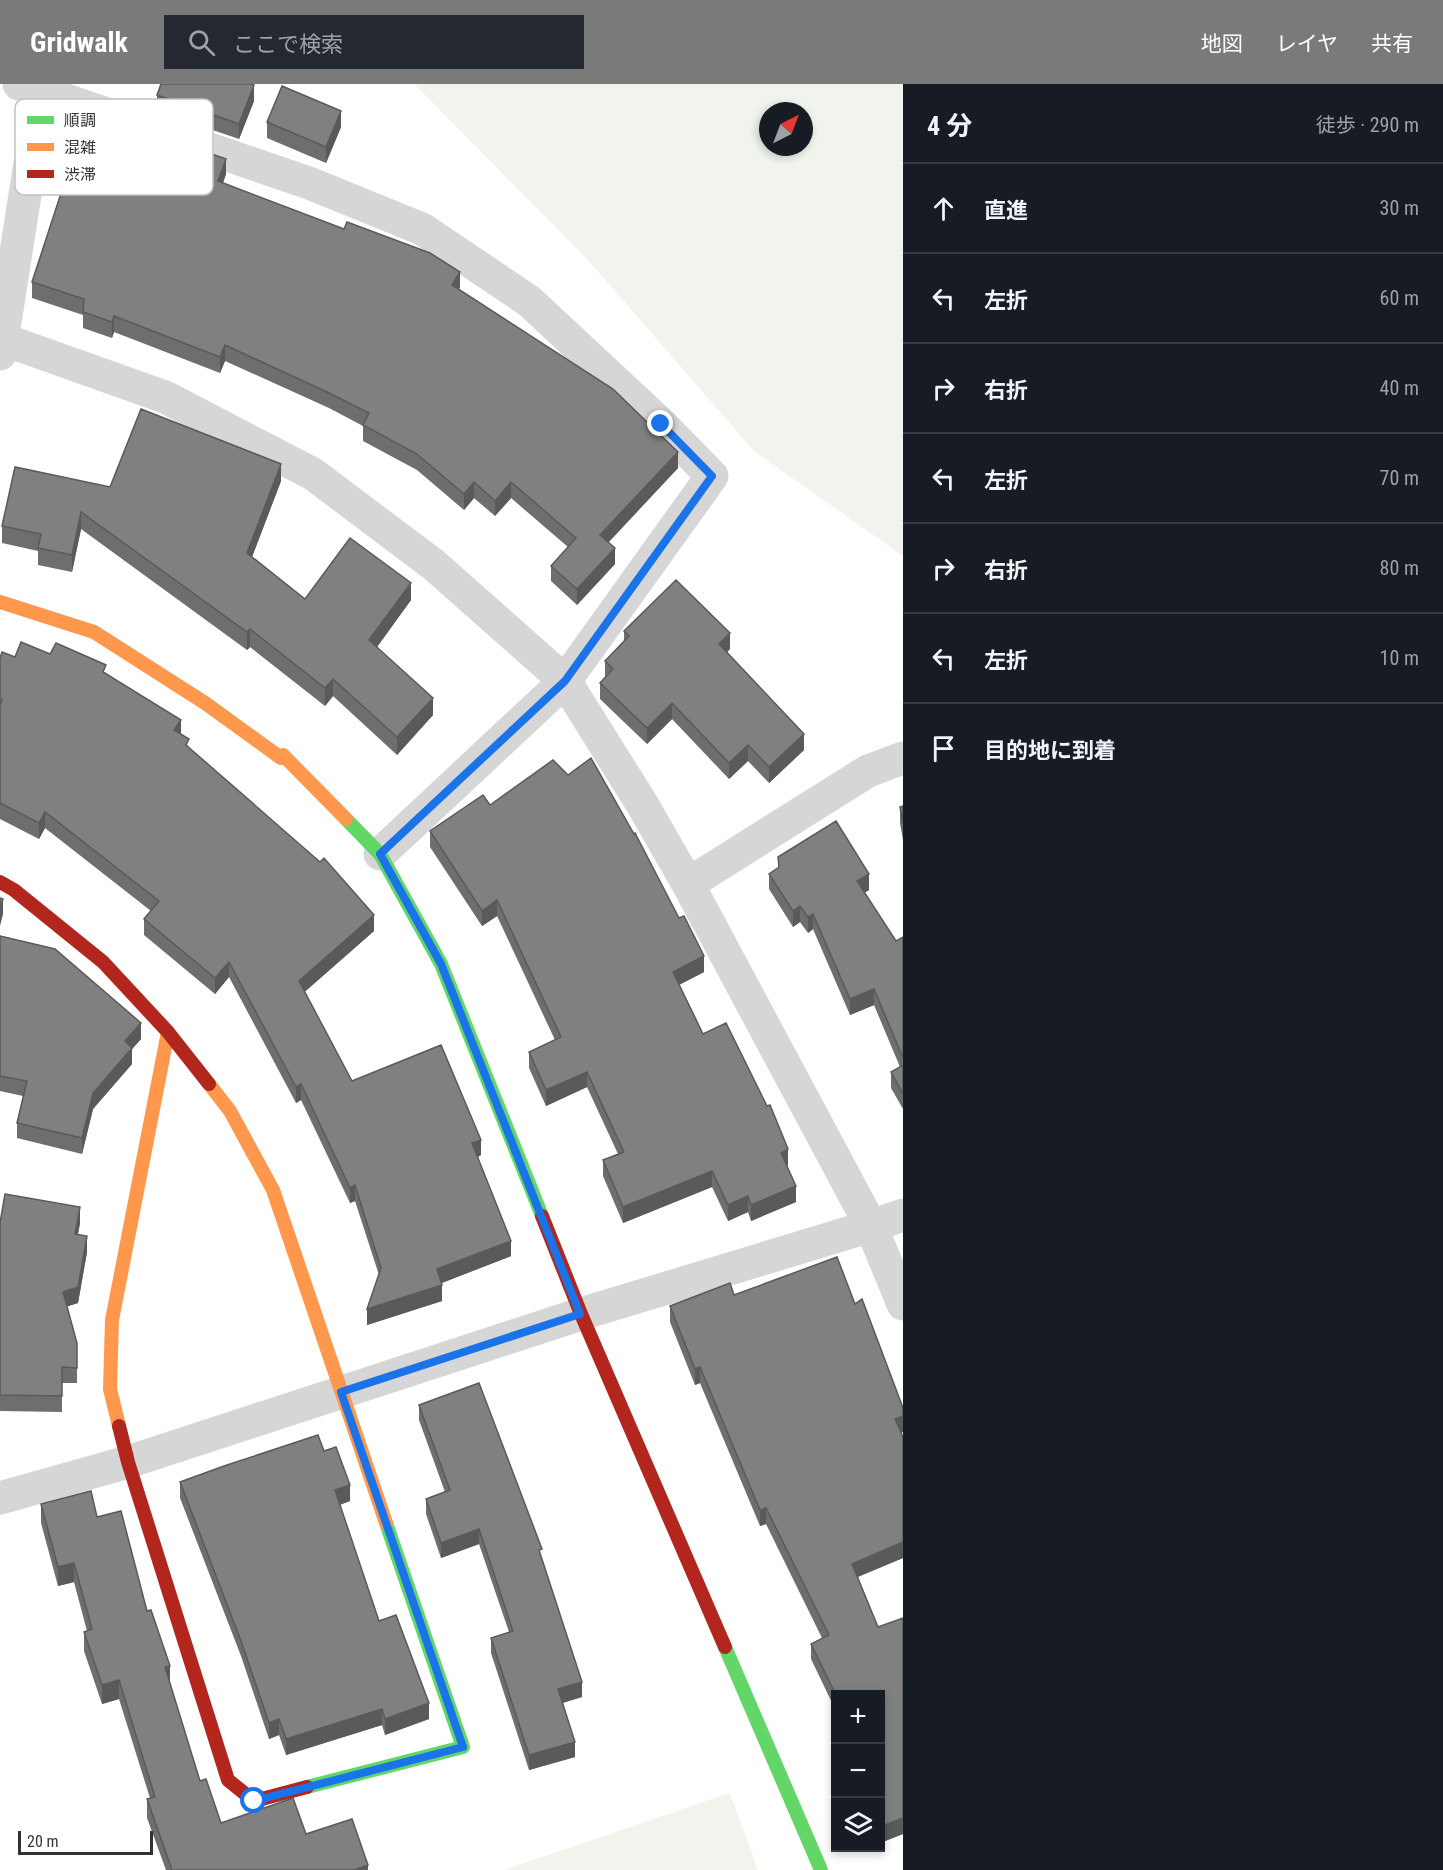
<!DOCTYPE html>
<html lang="ja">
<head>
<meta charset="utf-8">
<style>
  :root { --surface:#171b24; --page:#242831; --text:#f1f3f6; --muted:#9ea1a6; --line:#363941; --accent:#7a7a7a }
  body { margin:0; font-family:"Roboto Condensed","Noto Sans JP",sans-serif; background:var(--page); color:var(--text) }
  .controls { position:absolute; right:18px; bottom:18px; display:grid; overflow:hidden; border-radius:0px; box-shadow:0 3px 9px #0003 }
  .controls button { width:54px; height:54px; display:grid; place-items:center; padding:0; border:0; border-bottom:2px solid var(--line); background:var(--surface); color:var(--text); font:30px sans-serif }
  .compass { position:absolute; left:759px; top:18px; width:54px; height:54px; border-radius:50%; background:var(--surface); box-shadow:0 3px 9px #0003; rotate:42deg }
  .scale { position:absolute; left:18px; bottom:15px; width:135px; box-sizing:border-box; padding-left:6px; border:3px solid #323232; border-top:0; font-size:16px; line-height:21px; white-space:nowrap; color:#323232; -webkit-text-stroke:4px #fff; paint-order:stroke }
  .stop { position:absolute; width:18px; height:18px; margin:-14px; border:4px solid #1a73e8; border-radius:50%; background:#fff }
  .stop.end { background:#1a73e8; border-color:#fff; box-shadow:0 2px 6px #0008 }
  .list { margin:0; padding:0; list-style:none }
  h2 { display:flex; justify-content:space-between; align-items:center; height:78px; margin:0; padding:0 24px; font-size:26px }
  h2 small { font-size:20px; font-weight:400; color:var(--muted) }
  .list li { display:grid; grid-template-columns:39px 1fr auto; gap:18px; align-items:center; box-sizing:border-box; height:90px; padding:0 24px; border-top:2px solid var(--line) }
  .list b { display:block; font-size:22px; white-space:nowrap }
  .list em { font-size:20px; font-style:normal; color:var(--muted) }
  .icon { flex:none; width:33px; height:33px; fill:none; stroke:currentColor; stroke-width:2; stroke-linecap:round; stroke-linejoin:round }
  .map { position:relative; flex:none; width:903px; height:1786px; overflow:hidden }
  header { display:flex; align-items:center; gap:36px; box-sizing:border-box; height:84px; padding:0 30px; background:var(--accent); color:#fff }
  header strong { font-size:28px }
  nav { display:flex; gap:33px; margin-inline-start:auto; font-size:21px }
  .search { width:420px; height:54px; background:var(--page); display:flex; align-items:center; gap:15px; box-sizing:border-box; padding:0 21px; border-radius:0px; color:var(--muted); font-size:22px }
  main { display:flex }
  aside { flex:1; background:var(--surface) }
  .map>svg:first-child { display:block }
  .green { fill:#f0f4ed; fill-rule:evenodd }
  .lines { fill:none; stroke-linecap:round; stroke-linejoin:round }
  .street { stroke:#d6d6d6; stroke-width:33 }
  .fast { stroke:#63d668; stroke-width:14 }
  .slow { stroke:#ff974d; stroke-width:14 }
  .jam { stroke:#b3261e; stroke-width:14 }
  .wall { fill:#6e6e6e }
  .shaded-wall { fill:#5a5a5a }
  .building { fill:#808080; stroke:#5a5a5a; stroke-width:1.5 }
  .route { stroke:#1a73e8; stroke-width:8 }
  .key { fill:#fff; stroke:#c2c2c2; stroke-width:1.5 }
  .key-label { font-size:16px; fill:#323232 }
</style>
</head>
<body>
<header>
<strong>Gridwalk</strong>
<div class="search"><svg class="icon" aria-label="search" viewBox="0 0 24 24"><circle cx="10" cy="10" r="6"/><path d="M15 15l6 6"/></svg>ここで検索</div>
<nav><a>地図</a><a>レイヤ</a><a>共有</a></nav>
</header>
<main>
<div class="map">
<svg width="903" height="1786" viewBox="0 0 903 1786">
  <rect width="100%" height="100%" fill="#fff"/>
  <path class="green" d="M 414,0 L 903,0 L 903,472 L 754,367 L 588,176 ZM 768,27 L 804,27 L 804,63 L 768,63 Z
    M 730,1709 L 758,1786 L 504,1786 Z"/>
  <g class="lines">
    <path class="street" d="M 19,0 L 309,99 L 422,145 L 529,217 L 661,340 L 712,392 L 565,597 L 380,770
      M 2,255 L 165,313 L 313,390 L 434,481 L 565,597 L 642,720 L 688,800 L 871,1142 L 903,1220
      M 0,270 L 41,9
      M 688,800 L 868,687 L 903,674
      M 0,1414 L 128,1378 L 581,1230 L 871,1142 L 903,1131"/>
    <path class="fast" d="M 346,735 L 380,770 L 441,880 L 542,1132
      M 725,1563 L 821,1786
      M 307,1703 L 463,1663 L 386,1439"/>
    <path class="slow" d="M 0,518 L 94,548 L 205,619 L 281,674 L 283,671 L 346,735
      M 209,1000 L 230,1027 L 273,1106 L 386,1439
      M 119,1342 L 110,1305 L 112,1236 L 168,948"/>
    <path class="jam" d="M 0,798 L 14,806 L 103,878 L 168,948 L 209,1000
      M 542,1132 L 581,1230 L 725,1563
      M 119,1342 L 128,1378 L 228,1696 L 254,1717 L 307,1703"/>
  </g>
  <path class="wall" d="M 157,11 L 254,17 L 239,55 L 157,27 Z
    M 267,38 L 341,43 L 326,79 L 267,54 Z
    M 136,62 L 226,90 L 223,99 L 460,203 L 459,206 L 678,384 L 609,458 L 615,480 L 577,521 L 551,497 L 551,482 L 568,463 L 511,414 L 495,432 L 474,414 L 464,426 L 417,386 L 363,357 L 363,342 L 329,324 L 225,277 L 220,289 L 114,248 L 112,254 L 83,244 L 83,231 L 32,214 L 32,198 L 63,102 L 58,100 L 58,84 Z
    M 281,397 L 252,473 L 305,515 L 411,516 L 377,563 L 433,631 L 397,671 L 333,612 L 325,622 L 250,563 L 247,566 L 81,445 L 72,488 L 38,481 L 38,467 L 2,459 L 2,442 L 110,403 Z
    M 624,547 L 730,565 L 727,568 L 804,666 L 769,699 L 748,677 L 729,695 L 672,635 L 647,660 L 600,615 L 600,599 L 605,593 L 605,577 L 624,558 Z
    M 50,570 L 106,589 L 181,650 L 189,664 L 374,847 L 304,908 L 352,997 L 481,1071 L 478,1073 L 511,1172 L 441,1199 L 442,1217 L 367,1241 L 379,1191 L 355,1117 L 350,1119 L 301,1016 L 296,1019 L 229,893 L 215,910 L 144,851 L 144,835 L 151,827 L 45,744 L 39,755 L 0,735 L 0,574 Z
    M 490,721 L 704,888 L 679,901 L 703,950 L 788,1081 L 787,1082 L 796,1118 L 751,1137 L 748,1128 L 728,1137 L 712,1103 L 623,1139 L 603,1092 L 603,1076 L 618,1070 L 587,1003 L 546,1022 L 529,984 L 529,968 L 555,956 L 497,832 L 482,842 L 430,763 L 430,747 Z
    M 903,722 L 903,756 L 900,739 L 900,723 Z
    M 778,773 L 869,806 L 864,809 L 896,857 L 903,853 L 903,1025 L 891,1004 L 891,988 L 900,983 L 874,921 L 850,931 L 813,845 L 808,849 L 800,838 L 793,843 L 769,805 L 769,790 L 778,784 Z
    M 0,852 L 141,955 L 132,965 L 132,980 L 93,1025 L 82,1070 L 17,1054 L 17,1039 L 23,1012 L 0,1007 Z
    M 0,1139 L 80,1139 L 78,1150 L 87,1168 L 78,1219 L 67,1222 L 77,1259 L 77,1299 L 62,1299 L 62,1328 L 0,1327 Z
    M 837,1173 L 855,1220 L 862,1215 L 903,1324 L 903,1348 L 901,1349 L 903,1353 L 903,1474 L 858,1493 L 878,1543 L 903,1534 L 903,1750 L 880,1759 L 880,1611 L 836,1611 L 836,1627 L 811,1575 L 811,1560 L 822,1554 L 766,1440 L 760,1442 L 700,1299 L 695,1301 L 670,1238 L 670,1222 L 730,1199 L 734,1211 Z
    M 419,1321 L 542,1475 L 582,1613 L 563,1619 L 575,1673 L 529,1686 L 491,1569 L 491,1554 L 509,1548 L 479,1460 L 441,1474 L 426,1430 L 426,1415 L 445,1408 L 419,1336 Z
    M 324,1367 L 350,1417 L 340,1421 L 379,1537 L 429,1635 L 385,1651 L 382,1641 L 286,1671 L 279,1651 L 269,1655 L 241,1572 L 180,1414 L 180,1398 Z
    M 41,1420 L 97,1433 L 147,1527 L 200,1697 L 221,1739 L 306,1750 L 368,1786 L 166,1786 L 147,1734 L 147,1715 L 150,1714 L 119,1615 L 102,1620 L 84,1567 L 84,1548 L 87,1547 L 74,1498 L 58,1502 L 41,1439 Z"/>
  <path class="shaded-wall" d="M 254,1 L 254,17 L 239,55 L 239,40 Z
    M 341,27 L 341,43 L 326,79 L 326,63 Z
    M 226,75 L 226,90 L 218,112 L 218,97 Z
    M 460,188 L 460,203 L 452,217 L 452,201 Z
    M 114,232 L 114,248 L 112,254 L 112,238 Z
    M 225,261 L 225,277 L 220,289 L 220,273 Z
    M 678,368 L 678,384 L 600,467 L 600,451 Z
    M 281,380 L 281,397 L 247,486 L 247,469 Z
    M 474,398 L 474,414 L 464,426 L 464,410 Z
    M 511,398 L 511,414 L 495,432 L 495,417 Z
    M 81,428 L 81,445 L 72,488 L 72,471 Z
    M 615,464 L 615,480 L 577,521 L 577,505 Z
    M 411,499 L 411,516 L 369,574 L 369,556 Z
    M 250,545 L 250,563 L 247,566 L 247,548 Z
    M 730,549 L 730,565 L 719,576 L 719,560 Z
    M 333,595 L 333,612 L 325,622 L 325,604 Z
    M 433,614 L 433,631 L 397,671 L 397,653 Z
    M 672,619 L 672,635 L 647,660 L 647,644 Z
    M 181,636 L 181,652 L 174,646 Z
    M 804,650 L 804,666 L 769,699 L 769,683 Z
    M 748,661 L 748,677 L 729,695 L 729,679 Z
    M 45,728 L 45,744 L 39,755 L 39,739 Z
    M 869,790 L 869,806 L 857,813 L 857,797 Z
    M 3,815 L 3,830 L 0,842 L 0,826 Z
    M 497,816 L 497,832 L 482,842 L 482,827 Z
    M 800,822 L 800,838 L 793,843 L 793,827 Z
    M 813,830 L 813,845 L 808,849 L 808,833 Z
    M 374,831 L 374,847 L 299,913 L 299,897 Z
    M 704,872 L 704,888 L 673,904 L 673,888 Z
    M 229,878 L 229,893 L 215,910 L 215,894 Z
    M 874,905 L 874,921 L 850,931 L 850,915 Z
    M 141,939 L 141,955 L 132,965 L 132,980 L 93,1025 L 82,1070 L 82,1054 L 93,1009 L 125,957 Z
    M 587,988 L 587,1003 L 546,1022 L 546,1006 Z
    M 301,1000 L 301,1016 L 296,1019 L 296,1003 Z
    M 481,1056 L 481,1071 L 472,1075 L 472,1059 Z
    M 788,1065 L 788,1081 L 781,1084 L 781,1069 Z
    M 712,1087 L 712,1103 L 623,1139 L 623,1123 Z
    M 355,1101 L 355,1117 L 350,1119 L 350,1104 Z
    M 796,1102 L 796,1118 L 751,1137 L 751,1121 Z
    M 748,1112 L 748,1128 L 728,1137 L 728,1121 Z
    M 80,1123 L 80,1139 L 75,1166 L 75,1150 Z
    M 87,1152 L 87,1168 L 78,1219 L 63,1224 L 63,1208 Z
    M 511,1157 L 511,1172 L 437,1201 L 437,1185 Z
    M 442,1201 L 442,1217 L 367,1241 L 367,1225 Z
    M 700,1283 L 700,1299 L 695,1301 L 695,1285 Z
    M 903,1332 L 903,1348 L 895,1350 L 895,1335 Z
    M 350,1401 L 350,1417 L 335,1422 L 335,1406 Z
    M 766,1424 L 766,1440 L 760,1442 L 760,1426 Z
    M 479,1445 L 479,1460 L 441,1474 L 441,1459 Z
    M 903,1458 L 903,1474 L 852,1495 L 852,1480 Z
    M 74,1479 L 74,1498 L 58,1502 L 58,1483 Z
    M 170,1582 L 170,1601 L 165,1583 Z
    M 119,1596 L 119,1615 L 102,1620 L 102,1601 Z
    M 582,1598 L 582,1613 L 558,1620 L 558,1605 Z
    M 429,1619 L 429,1635 L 385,1651 L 385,1635 Z
    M 382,1625 L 382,1641 L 286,1671 L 286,1655 Z
    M 279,1635 L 279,1651 L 269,1655 L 269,1639 Z
    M 575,1658 L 575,1673 L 529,1686 L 529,1671 Z
    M 903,1734 L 903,1750 L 880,1759 L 880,1743 Z
    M 368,1781 L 368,1786 L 354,1786 Z"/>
  <path class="building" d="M 161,0 L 251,0 L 254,1 L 239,40 L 157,11 Z
    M 282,2 L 341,27 L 326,63 L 267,38 Z
    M 78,37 L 136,62 L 143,46 L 226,75 L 218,97 L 344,145 L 347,138 L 430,169 L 460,188 L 452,201 L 613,305 L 678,368 L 600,451 L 615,464 L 577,505 L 551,482 L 576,454 L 511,398 L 495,417 L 474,398 L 464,410 L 417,370 L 363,341 L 369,329 L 329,309 L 225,261 L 220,273 L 114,232 L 112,238 L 83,228 L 84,215 L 32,198 L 68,88 L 58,84 Z
    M 141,325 L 281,380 L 247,469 L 305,515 L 350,454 L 411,499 L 369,556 L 433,614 L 397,653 L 333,595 L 325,604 L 250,545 L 247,548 L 81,428 L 72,471 L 38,464 L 41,450 L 2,442 L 15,383 L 110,403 Z
    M 676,496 L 730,549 L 719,560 L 804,650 L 769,683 L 748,661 L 729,679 L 672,619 L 647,644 L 600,599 L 613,585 L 605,577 L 629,552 L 624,547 Z
    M 21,558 L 50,570 L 56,559 L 106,581 L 103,588 L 181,636 L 174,646 L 189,655 L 186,661 L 320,778 L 324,774 L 374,831 L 299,897 L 352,997 L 441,961 L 481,1056 L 472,1059 L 511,1157 L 437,1185 L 442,1201 L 367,1225 L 381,1184 L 355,1101 L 350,1104 L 301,1000 L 296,1003 L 229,878 L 215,894 L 144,835 L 159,817 L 45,728 L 39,739 L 0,719 L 0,621 L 2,616 L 0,615 L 0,574 L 2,568 L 15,573 Z
    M 591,674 L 634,750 L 635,749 L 679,834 L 684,832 L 704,872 L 673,888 L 703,950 L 726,939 L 767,1022 L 770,1021 L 788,1065 L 781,1069 L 796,1102 L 751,1121 L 748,1112 L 728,1121 L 712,1087 L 623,1123 L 603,1076 L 624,1068 L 587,988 L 546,1006 L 529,968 L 561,953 L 497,816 L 482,827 L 430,747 L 483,711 L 490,721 L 553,676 L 568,691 Z
    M 903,722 L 903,740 L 900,723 Z
    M 836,737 L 869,790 L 857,797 L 896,857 L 903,853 L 903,974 L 874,905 L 850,915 L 813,830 L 808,833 L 800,822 L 793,827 L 769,790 L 779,783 L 778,773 Z
    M 0,814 L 3,815 L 0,826 Z
    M 0,852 L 55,865 L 141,939 L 125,957 L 132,964 L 93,1009 L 82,1054 L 17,1039 L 27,997 L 0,992 Z
    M 903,981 L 903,1010 L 891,988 Z
    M 5,1110 L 80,1123 L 75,1150 L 87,1152 L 78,1203 L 63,1208 L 77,1259 L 77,1284 L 62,1283 L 62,1312 L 0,1311 L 0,1139 Z
    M 837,1173 L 855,1220 L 862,1215 L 903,1324 L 903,1332 L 895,1335 L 903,1353 L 903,1458 L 852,1480 L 878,1543 L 903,1534 L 903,1734 L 880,1743 L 880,1611 L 836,1611 L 811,1560 L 829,1551 L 766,1424 L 760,1426 L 700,1283 L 695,1285 L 670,1222 L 730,1199 L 734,1211 Z
    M 479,1299 L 542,1465 L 539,1466 L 582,1598 L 558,1605 L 575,1658 L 529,1671 L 491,1554 L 513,1547 L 479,1445 L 441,1459 L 426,1415 L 450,1406 L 419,1321 Z
    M 318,1351 L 324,1367 L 336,1363 L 350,1401 L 335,1406 L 379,1537 L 396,1531 L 429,1619 L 385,1635 L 382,1625 L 286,1655 L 279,1635 L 269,1639 L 241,1557 L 180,1398 L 224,1382 Z
    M 91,1407 L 97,1433 L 121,1427 L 147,1527 L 151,1526 L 170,1582 L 165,1583 L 200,1697 L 206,1695 L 221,1739 L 293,1714 L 306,1750 L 352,1735 L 368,1781 L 354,1786 L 172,1786 L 147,1715 L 155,1713 L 119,1596 L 102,1601 L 84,1548 L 92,1545 L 74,1479 L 58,1483 L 41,1420 Z"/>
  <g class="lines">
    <path class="route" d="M 254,1717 L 463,1663 L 341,1308 L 580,1230 L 441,880 L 380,770 L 565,597 L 712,392 L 661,340"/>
  </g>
  <rect x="15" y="15" width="198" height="96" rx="9" class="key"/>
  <rect x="27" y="32" width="27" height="8" fill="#63d668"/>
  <rect x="27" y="59" width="27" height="8" fill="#ff974d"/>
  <rect x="27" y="86" width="27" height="8" fill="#b3261e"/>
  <g class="key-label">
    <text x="64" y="42">順調</text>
    <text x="64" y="69">混雑</text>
    <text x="64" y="96">渋滞</text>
  </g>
</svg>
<div class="controls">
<button>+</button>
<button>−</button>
<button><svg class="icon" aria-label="layers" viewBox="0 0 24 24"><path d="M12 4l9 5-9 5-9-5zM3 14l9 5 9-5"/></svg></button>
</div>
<svg class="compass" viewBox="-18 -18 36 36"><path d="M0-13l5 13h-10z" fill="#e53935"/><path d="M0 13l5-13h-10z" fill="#9ea1a6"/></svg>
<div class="scale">20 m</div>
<div class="stop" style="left:254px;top:1717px"></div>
<div class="stop end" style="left:661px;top:340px"></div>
</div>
<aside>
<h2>4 分<small>徒歩 · 290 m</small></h2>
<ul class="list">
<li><svg class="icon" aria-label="ahead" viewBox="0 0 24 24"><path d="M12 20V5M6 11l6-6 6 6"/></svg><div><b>直進</b></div><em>30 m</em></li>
<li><svg class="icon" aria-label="left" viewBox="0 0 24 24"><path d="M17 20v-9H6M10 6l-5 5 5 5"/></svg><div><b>左折</b></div><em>60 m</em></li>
<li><svg class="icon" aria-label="right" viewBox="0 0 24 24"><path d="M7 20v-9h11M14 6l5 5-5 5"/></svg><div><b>右折</b></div><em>40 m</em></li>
<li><svg class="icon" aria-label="left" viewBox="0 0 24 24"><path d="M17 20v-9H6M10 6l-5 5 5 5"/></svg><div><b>左折</b></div><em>70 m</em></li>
<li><svg class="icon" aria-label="right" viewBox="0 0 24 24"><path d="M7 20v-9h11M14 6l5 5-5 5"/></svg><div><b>右折</b></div><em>80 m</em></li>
<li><svg class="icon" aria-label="left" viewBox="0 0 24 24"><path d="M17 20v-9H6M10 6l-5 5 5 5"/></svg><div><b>左折</b></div><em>10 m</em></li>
<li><svg class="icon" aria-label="arrive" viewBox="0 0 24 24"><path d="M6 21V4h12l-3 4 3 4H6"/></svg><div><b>目的地に到着</b></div></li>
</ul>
</aside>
</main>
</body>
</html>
